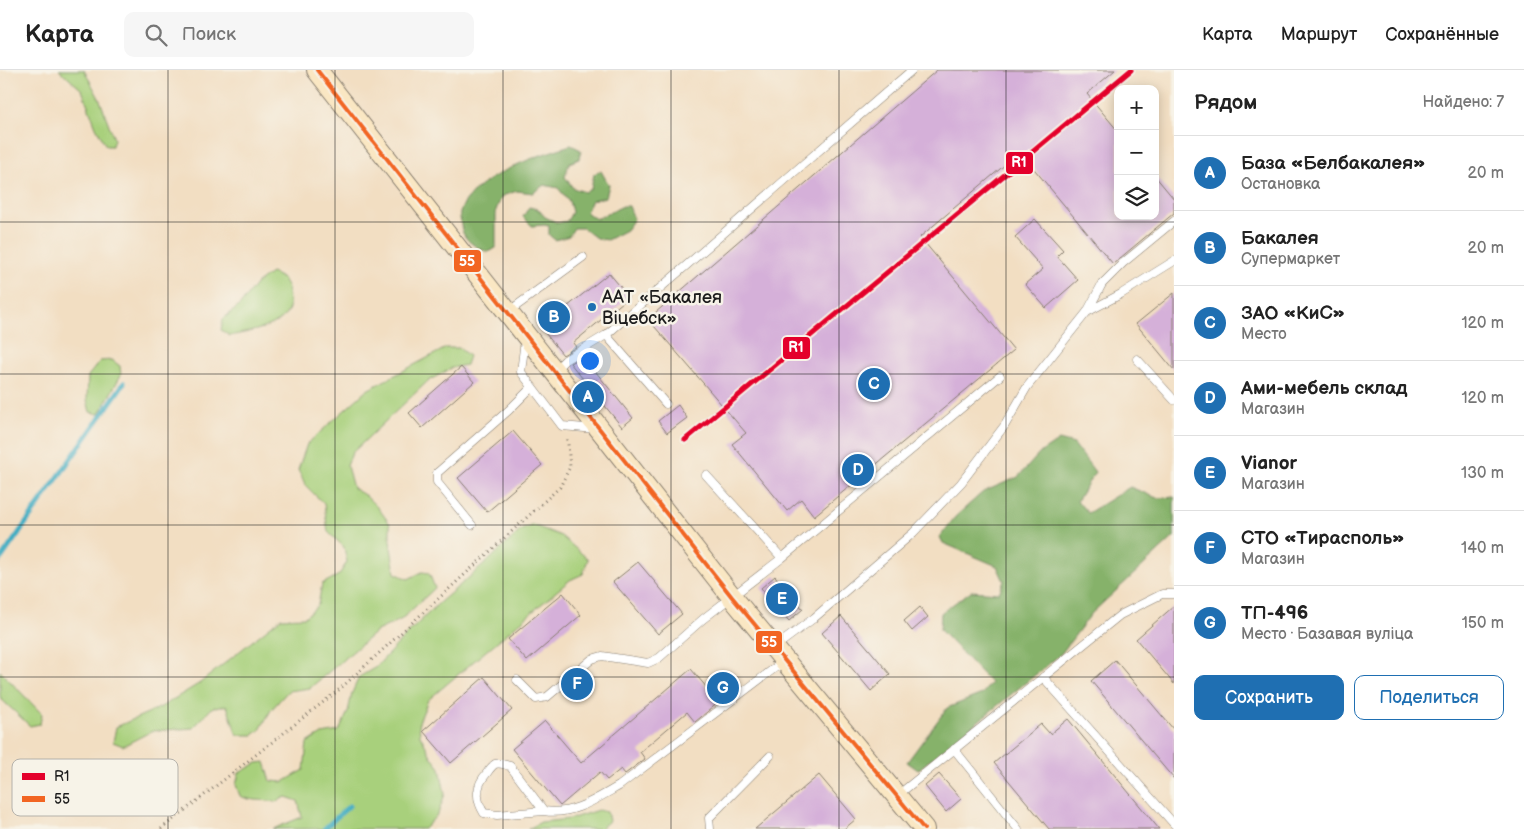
<!DOCTYPE html>
<html lang="ru">
<head>
<meta charset="utf-8">
<style>
  :root { --surface:#fff; --page:#f6f6f6; --text:#222; --muted:#767676; --line:#e0e0e0; --accent:#1f6fb2 }
  body { margin:0; font-family:"Balsamiq Sans",sans-serif; background:var(--page); color:var(--text) }
  .controls { position:absolute; right:15px; top:15px; display:grid; overflow:hidden; border-radius:10px; box-shadow:0 2px 12px #0003 }
  .controls button { width:45px; height:45px; display:grid; place-items:center; padding:0; border:0; border-bottom:1px solid var(--line); background:var(--surface); color:var(--text); font:25px sans-serif }
  .you { position:absolute; left:589px; top:290px; width:18px; height:18px; margin:-12px; border:4px solid #fff; border-radius:50%; background:#1a73e8; box-shadow:0 0 0 8px #1a73e833 }
  .badge { display:grid; place-items:center; width:32px; height:32px; border-radius:50%; background:var(--accent); color:#fff; font-size:16px; font-weight:700 }
  .pin { position:absolute; translate:-50% -50%; border:2px solid #fff; box-shadow:0 1px 5px #0006 }
  .list { margin:0; padding:0; list-style:none }
  h2 { display:flex; justify-content:space-between; align-items:center; height:65px; margin:0; padding:0 20px; font-size:21px }
  h2 small { font-size:16px; font-weight:400; color:var(--muted) }
  .list li { display:grid; grid-template-columns:32px 1fr auto; gap:15px; align-items:center; box-sizing:border-box; height:75px; padding:0 20px; border-top:1px solid var(--line) }
  .list b { display:block; font-size:19px; white-space:nowrap }
  .list p { margin:0; font-size:16px; white-space:nowrap; color:var(--muted) }
  .list em { font-size:16px; font-style:normal; color:var(--muted) }
  .actions { display:flex; gap:10px; padding:15px 20px }
  .actions a { flex:1; padding:11px 0; border:1px solid var(--accent); border-radius:10px; text-align:center; font-size:18px; color:var(--accent) }
  .actions .main { background:var(--accent); color:#fff }
  .icon { flex:none; width:28px; height:28px; fill:none; stroke:currentColor; stroke-width:2; stroke-linecap:round; stroke-linejoin:round }
  .map { position:relative; flex:none; width:1174px; height:759px; overflow:hidden }
  header { display:flex; align-items:center; gap:30px; box-sizing:border-box; height:70px; padding:0 25px; background:var(--surface); border-bottom:1px solid var(--line) }
  header strong { font-size:24px }
  nav { display:flex; gap:28px; margin-inline-start:auto; font-size:18px }
  .search { width:350px; height:45px; background:var(--page); display:flex; align-items:center; gap:12px; box-sizing:border-box; padding:0 18px; border-radius:10px; color:var(--muted); font-size:19px }
  main { display:flex }
  aside { flex:1; background:var(--surface) }
  .map>svg:first-child { display:block }
  .green { fill:#a8d07b; stroke:#62764c }
  .forest { fill:#86b26b; stroke:#516744 }
  .lines { fill:none; stroke-linecap:round; stroke-linejoin:round }
  .stream { stroke:#43adc2; stroke-width:5 }
  .building { fill:#d5b0d9 }
  .lane-casing { stroke:#877d6f; stroke-width:9 }
  .secondary-casing { stroke:#877d6f; stroke-width:22 }
  .path { stroke:#877d6f; stroke-width:3; stroke-dasharray:1 4; stroke-linecap:butt }
  .lane { stroke:#fff; stroke-width:8 }
  .secondary { stroke:#fae7c3; stroke-width:20 }
  .bus-1-casing { stroke:#f7f3e8; stroke-width:8 }
  .bus-1 { stroke:#f26522; stroke-width:4 }
  .rail-1-casing { stroke:#f7f3e8; stroke-width:9 }
  .rail-1 { stroke:#e4002b; stroke-width:5 }
  .grid { fill:none; stroke:#1c1c1c; stroke-width:1; stroke-opacity:0.55 }
  .poi-dot { fill:#1f6fb2; stroke:#f7f3e8; stroke-width:2 }
  .labels { text-anchor:middle; stroke-width:5; stroke-linejoin:round; paint-order:stroke }
  .poi-label { font-size:18px; fill:#1c1c1c; stroke:#f7f3e8; text-anchor:start }
  .key { fill:#f7f3e8; stroke:#b5b2ab; stroke-width:1 }
  .key-label { font-size:14px; fill:#1c1c1c }
  .line-badge { stroke:#f7f3e8; stroke-width:2 }
  .badge-label { font-size:14px; text-anchor:middle; font-weight:bold; fill:#fff }
</style>
</head>
<body>
<header>
<strong>Карта</strong>
<div class="search"><svg class="icon" aria-label="search" viewBox="0 0 24 24"><circle cx="10" cy="10" r="6"/><path d="M15 15l6 6"/></svg>Поиск</div>
<nav><a>Карта</a><a>Маршрут</a><a>Сохранённые</a></nav>
</header>
<main>
<div class="map">
<svg width="1174" height="759" viewBox="0 0 1174 759">
  <rect width="100%" height="100%" fill="#f7f3e8"/>
  <filter id="ink" filterUnits="userSpaceOnUse"><feTurbulence type="fractalNoise" baseFrequency=".02" numOctaves="2"/><feDisplacementMap in="SourceGraphic" scale="10" xChannelSelector="R" yChannelSelector="G"/><feConvolveMatrix kernelMatrix="1 2 1 2 8 2 1 2 1" color-interpolation-filters="sRGB"/></filter>
  <filter id="wash" filterUnits="userSpaceOnUse"><feTurbulence type="fractalNoise" baseFrequency=".0096" numOctaves="4" result="noise"/><feDisplacementMap in="SourceGraphic" scale="20" xChannelSelector="R" yChannelSelector="G"/><feGaussianBlur stdDeviation="1.12" result="paint"/><feColorMatrix in="noise" values="0 0 0 0 0 0 0 0 0 0 0 0 0 0 0 0 0 1.4 0 .05"/><feComposite in="paint" operator="in"/></filter>
  <g filter="url(#wash)">
    <rect width="100%" height="100%" fill="#f2dec2"/>
    <path class="green" d="M 59,0 L 84,0 L 100,30 L 114,69 L 112,76 L 106,76 L 96,57 L 82,20 Z
      M 271,203 C 280,206 288,211 288,222 C 288,227 290,234 289,238 C 284,257 247,262 230,266 L 221,260 L 223,249 L 239,236 L 257,213 Z
      M 446,278 L 459,278 L 469,286 L 466,295 L 452,298 L 428,311 L 352,383 L 347,396 L 353,418 L 366,426 L 379,439 L 390,454 L 390,471 L 395,503 L 408,509 L 422,502 L 429,503 L 435,518 L 402,549 L 377,561 L 310,618 L 288,621 L 271,640 L 260,660 L 253,665 L 237,665 L 227,636 L 213,637 L 193,658 L 152,661 L 123,676 L 113,672 L 116,657 L 161,637 L 200,613 L 281,548 L 305,547 L 318,535 L 322,514 L 339,505 L 347,492 L 344,477 L 328,462 L 324,434 L 306,416 L 298,400 L 307,374 L 367,320 Z
      M 112,290 L 120,296 L 121,305 L 99,344 L 90,342 L 87,330 L 88,306 L 100,291 Z
      M 533,455 L 561,466 L 588,489 L 583,504 L 570,510 L 428,630 L 419,652 L 420,665 L 431,686 L 440,698 L 445,724 L 438,744 L 424,759 L 273,759 L 302,747 L 298,731 L 286,727 L 275,732 C 262,729 253,732 240,726 L 236,715 L 239,703 L 257,693 L 265,692 L 271,711 L 283,712 L 304,700 L 307,673 L 322,664 L 339,661 L 348,642 L 352,623 L 359,607 L 376,597 L 408,563 L 439,533 L 487,492 L 521,460 Z
      M 0,601 L 42,644 L 40,654 L 30,656 L 0,628 Z
      M 598,740 L 607,742 L 609,751 L 600,759 L 528,759 L 541,752 L 570,749 Z"/>
    <path class="forest" d="M 571,75 L 581,80 L 579,89 L 569,93 L 565,107 L 573,118 L 585,122 L 591,119 L 594,104 L 601,101 L 609,115 L 606,127 L 592,130 L 586,142 L 596,149 L 623,136 L 629,136 L 634,149 L 626,160 L 607,170 L 596,168 L 583,158 L 574,158 L 569,166 L 555,170 L 549,165 L 549,156 L 544,155 L 532,156 L 523,147 L 529,137 L 538,139 L 545,147 L 558,153 L 567,151 L 572,142 L 569,131 L 558,118 L 544,115 L 533,123 L 517,121 L 502,126 L 496,140 L 496,178 L 488,182 C 475,177 462,170 461,154 C 461,151 459,146 460,143 C 469,108 541,84 571,75 Z
      M 1059,370 L 1074,374 L 1095,402 L 1077,431 L 1088,443 L 1130,417 L 1157,428 L 1174,427 L 1174,467 L 1092,543 L 1061,584 L 918,700 L 907,692 L 947,638 L 982,624 L 991,613 L 940,560 L 941,543 L 971,521 L 999,523 L 1004,511 L 997,496 L 943,473 L 940,467 L 955,447 L 983,422 L 1018,407 L 1041,382 Z"/>
    <g class="lines">
      <path class="stream" d="M 0,490 L 124,313
        M 324,759 L 349,736"/>
    </g>
    <g id="blocks">
      <path class="building" d="M 937,0 L 1115,0 L 1087,24 L 1118,61 L 1118,146 L 1155,146 L 1155,106 L 1174,129 L 1174,143 L 1113,194 L 1020,82 L 920,167 L 1014,280 L 814,446 L 801,429 L 787,441 L 732,374 L 746,363 L 648,249 Z
        M 1035,149 L 1063,180 L 1057,186 L 1078,210 L 1046,238 L 1025,214 L 1043,199 L 1015,167 Z
        M 609,203 L 629,227 L 573,273 L 576,277 L 563,285 L 541,258 Z
        M 1174,223 L 1174,300 L 1136,254 Z
        M 583,286 L 633,348 L 622,357 L 570,293 Z
        M 461,297 L 474,312 L 422,358 L 409,343 Z
        M 678,335 L 687,348 L 667,363 L 658,351 Z
        M 513,361 L 542,395 L 487,442 L 458,408 Z
        M 638,492 L 682,544 L 658,564 L 613,512 Z
        M 775,506 L 803,539 L 789,551 L 761,518 Z
        M 563,523 L 581,545 L 527,591 L 508,569 Z
        M 1174,536 L 1174,614 L 1136,569 Z
        M 920,537 L 928,547 L 912,561 L 904,551 Z
        M 841,546 L 890,604 L 871,621 L 822,563 Z
        M 1115,590 L 1174,660 L 1174,709 L 1091,611 Z
        M 691,599 L 708,619 L 726,604 L 737,617 L 695,652 L 687,642 L 640,682 L 645,689 L 625,704 L 621,699 L 607,710 L 600,702 L 560,736 L 512,679 L 545,651 L 581,693 Z
        M 484,607 L 512,640 L 451,693 L 423,661 Z
        M 1068,649 L 1159,759 L 1049,759 L 994,693 L 1041,654 L 1050,664 Z
        M 939,704 L 961,729 L 946,742 L 925,716 Z
        M 819,705 L 856,749 L 844,759 L 755,759 Z"/>
    </g>
  </g>
  <g filter="url(#ink)">
    <use href="#blocks" fill-opacity="0" stroke="#877d6f" stroke-width="1"/>
    <g class="lines">
      <g class="lane-casing">
        <path id="lane" d="M 508,242 L 583,187
          M 1087,242 L 1121,224 L 1174,191
          M 606,265 L 666,334
          M 525,270 L 521,302 L 562,356 L 596,359
          M 1137,289 L 1174,330
          M 554,301 L 565,290 L 606,265 L 912,0
          M 706,405 L 782,488
          M 472,455 L 437,412 L 437,403 L 509,340 L 532,317
          M 775,577 L 814,548 L 913,463 L 961,413 L 1005,355 L 1027,317 L 1087,242 L 1102,214 L 1123,193 L 1174,151
          M 1043,607 L 1174,754
          M 517,610 L 536,629 L 547,627 L 592,589 L 602,586 L 648,593 L 659,588 L 703,549 L 782,488 L 1000,306
          M 954,679 L 1018,759
          M 898,725 L 1120,545 L 1162,524 L 1174,524
          M 544,741 L 497,745 L 484,743 C 475,729 476,715 487,703 C 489,700 492,696 495,694 C 500,692 505,695 510,696 L 544,741 C 572,746 596,729 619,716 L 784,591
          M 710,759 L 709,748 L 770,686"/>
      </g>
      <g class="secondary-casing">
        <path id="secondary" d="M 317,0 L 732,527 L 924,759"/>
      </g>
      <path class="path" d="M 161,759 L 340,619 L 560,417 L 570,397 L 568,374 L 566,366"/>
      <use href="#lane" class="lane"/>
      <use href="#secondary" class="secondary"/>
      <g class="bus-1-casing">
        <path id="bus-1" d="M 317,0 L 732,527 L 924,759"/>
      </g>
      <use href="#bus-1" class="bus-1"/>
      <g class="rail-1-casing">
        <path id="rail-1" d="M 685,370 L 1131,0"/>
      </g>
      <use href="#rail-1" class="rail-1"/>
    </g>
  </g>
  <path class="grid" d="M 168,0 L 168,759M 335,0 L 335,759M 503,0 L 503,759M 671,0 L 671,759M 839,0 L 839,759M 1006,0 L 1006,759M 0,152 L 1174,152M 0,304 L 1174,304M 0,455 L 1174,455M 0,607 L 1174,607"/>
  <circle class="poi-dot" cx="592" cy="237" r="5"/>
  <g class="labels">
    <g class="poi-label">
      <text x="602" y="233">ААТ «Бакалея<tspan x="602" dy="21">Віцебск»</tspan></text>
    </g>
  </g>
  <rect x="12" y="689" width="166" height="57" rx="8" class="key"/>
  <rect x="22" y="703" width="23" height="7" fill="#e4002b"/>
  <rect x="22" y="726" width="23" height="6" fill="#f26522"/>
  <g class="key-label">
    <text x="54" y="711">R1</text>
    <text x="54" y="734">55</text>
  </g>
  <g class="line-badge">
    <rect x="1005" y="81" width="29" height="24" rx="5" fill="#e4002b"/>
    <rect x="453" y="179" width="29" height="24" rx="5" fill="#f26522"/>
    <rect x="782" y="266" width="29" height="24" rx="5" fill="#e4002b"/>
    <rect x="755" y="560" width="28" height="24" rx="5" fill="#f26522"/>
  </g>
  <g class="badge-label">
    <text x="1019" y="97">R1</text>
    <text x="467" y="196">55</text>
    <text x="796" y="282">R1</text>
    <text x="769" y="577">55</text>
  </g>
</svg>
<div class="controls">
<button>+</button>
<button>−</button>
<button><svg class="icon" aria-label="layers" viewBox="0 0 24 24"><path d="M12 4l9 5-9 5-9-5zM3 14l9 5 9-5"/></svg></button>
</div>
<div class="you"></div>
<div class="pin badge" style="left:588px;top:327px">A</div>
<div class="pin badge" style="left:554px;top:247px">B</div>
<div class="pin badge" style="left:874px;top:314px">C</div>
<div class="pin badge" style="left:858px;top:400px">D</div>
<div class="pin badge" style="left:782px;top:529px">E</div>
<div class="pin badge" style="left:577px;top:614px">F</div>
<div class="pin badge" style="left:723px;top:618px">G</div>
</div>
<aside>
<h2>Рядом<small>Найдено: 7</small></h2>
<ul class="list">
<li><span class="badge">A</span><div><b>База «Белбакалея»</b><p>Остановка</p></div><em>20 m</em></li>
<li><span class="badge">B</span><div><b>Бакалея</b><p>Супермаркет</p></div><em>20 m</em></li>
<li><span class="badge">C</span><div><b>ЗАО «КиС»</b><p>Место</p></div><em>120 m</em></li>
<li><span class="badge">D</span><div><b>Ами-мебель склад</b><p>Магазин</p></div><em>120 m</em></li>
<li><span class="badge">E</span><div><b>Vianor</b><p>Магазин</p></div><em>130 m</em></li>
<li><span class="badge">F</span><div><b>СТО «Тирасполь»</b><p>Магазин</p></div><em>140 m</em></li>
<li><span class="badge">G</span><div><b>ТП-496</b><p>Место · Базавая вуліца</p></div><em>150 m</em></li>
</ul>
<div class="actions"><a class="main">Сохранить</a><a>Поделиться</a></div>
</aside>
</main>
</body>
</html>
